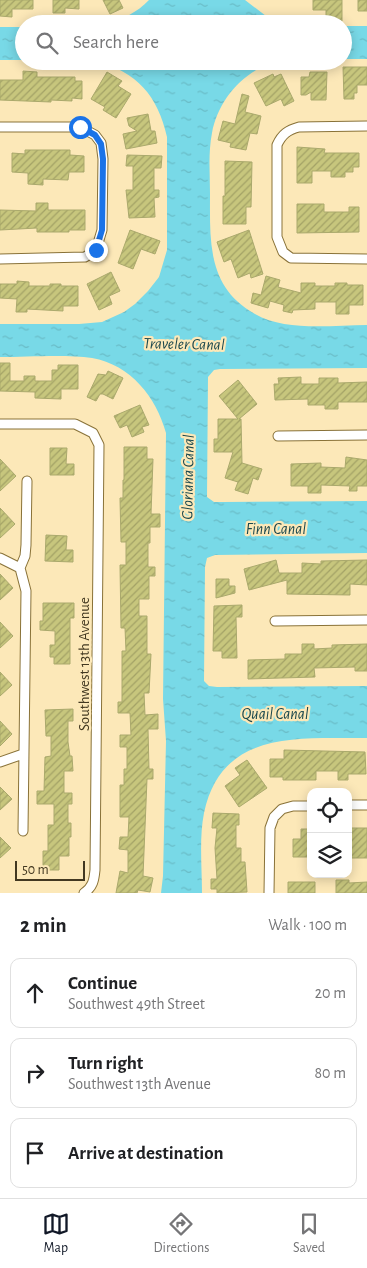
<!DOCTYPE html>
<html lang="en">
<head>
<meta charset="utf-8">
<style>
  :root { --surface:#fff; --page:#f2f2f2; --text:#202124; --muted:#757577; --line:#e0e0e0; --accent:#111827 }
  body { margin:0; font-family:"Alegreya Sans",sans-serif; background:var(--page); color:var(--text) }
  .controls { position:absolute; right:15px; bottom:15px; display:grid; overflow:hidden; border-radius:10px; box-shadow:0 2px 12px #0003 }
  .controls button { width:45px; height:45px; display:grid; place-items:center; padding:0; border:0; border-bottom:1px solid var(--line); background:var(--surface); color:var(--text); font:25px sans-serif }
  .scale { position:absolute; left:15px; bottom:12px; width:70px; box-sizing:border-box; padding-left:5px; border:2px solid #423820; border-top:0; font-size:14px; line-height:18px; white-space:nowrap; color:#423820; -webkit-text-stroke:4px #fce8b8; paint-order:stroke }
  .stop { position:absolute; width:15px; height:15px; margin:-11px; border:4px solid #1a73e8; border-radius:50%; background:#fff }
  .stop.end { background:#1a73e8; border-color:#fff; box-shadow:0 1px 5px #0008 }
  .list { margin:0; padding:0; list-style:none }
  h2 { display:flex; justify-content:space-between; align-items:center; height:65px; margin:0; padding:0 20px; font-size:21px }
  h2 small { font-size:16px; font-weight:400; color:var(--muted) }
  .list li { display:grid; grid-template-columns:32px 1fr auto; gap:15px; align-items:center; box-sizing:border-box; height:70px; margin:0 10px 10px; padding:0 10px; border:1px solid var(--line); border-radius:10px }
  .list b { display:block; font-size:19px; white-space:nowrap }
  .list p { margin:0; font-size:16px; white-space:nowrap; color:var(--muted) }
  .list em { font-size:16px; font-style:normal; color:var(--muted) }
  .icon { flex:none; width:28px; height:28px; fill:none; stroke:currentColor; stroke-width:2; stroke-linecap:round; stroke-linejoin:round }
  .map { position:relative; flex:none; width:367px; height:893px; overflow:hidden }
  .search { position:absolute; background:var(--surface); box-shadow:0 2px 12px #0003; left:15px; right:15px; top:15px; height:55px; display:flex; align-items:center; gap:12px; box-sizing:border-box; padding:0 18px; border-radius:28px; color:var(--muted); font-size:19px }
  .sheet { height:305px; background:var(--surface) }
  nav { display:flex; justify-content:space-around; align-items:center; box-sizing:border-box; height:70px; border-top:1px solid var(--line); background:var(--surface); font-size:14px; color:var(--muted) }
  nav a { display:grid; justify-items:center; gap:2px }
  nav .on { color:var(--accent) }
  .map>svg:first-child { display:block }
  .water { fill:url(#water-ripples) }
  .building { fill:url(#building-hatch); stroke:#aaa96c }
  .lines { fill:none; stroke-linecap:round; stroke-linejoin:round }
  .minor-casing { stroke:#897238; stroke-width:11 }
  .minor { stroke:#fff; stroke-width:9 }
  .route { stroke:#1a73e8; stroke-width:6 }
  .labels { text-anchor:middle; stroke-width:4.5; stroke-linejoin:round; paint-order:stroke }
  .street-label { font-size:15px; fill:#423820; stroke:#fce8b8 }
  .water-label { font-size:16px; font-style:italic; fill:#1a474d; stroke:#fce8b8 }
</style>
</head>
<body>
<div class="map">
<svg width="367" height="893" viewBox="0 0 367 893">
  <defs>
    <pattern id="water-ripples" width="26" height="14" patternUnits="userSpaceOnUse" patternTransform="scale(1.25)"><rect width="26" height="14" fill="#78d9e7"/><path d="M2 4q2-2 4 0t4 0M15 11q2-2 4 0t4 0" fill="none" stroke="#69bbc6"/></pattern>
    <pattern id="building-hatch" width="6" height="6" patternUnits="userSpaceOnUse" patternTransform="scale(1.25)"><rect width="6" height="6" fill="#c7c67d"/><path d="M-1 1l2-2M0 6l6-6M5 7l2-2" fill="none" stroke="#a3a266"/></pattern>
  </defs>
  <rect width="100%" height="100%" fill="#fce8b8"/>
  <path class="water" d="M 149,0 L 245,0 L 266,16 L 291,24 L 104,24 C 120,21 138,12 149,0 Z
    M 343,26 L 367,26 L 367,59 L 343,59 Z
    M 0,27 L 24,27 L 24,60 L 0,60 Z
    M 96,61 L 281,61 C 246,67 218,99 212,133 C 208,153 210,174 210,194 C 210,242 207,287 255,314 C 286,332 332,325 367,325 L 367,368 L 220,369 L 214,370 L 208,377 L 207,497 L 214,502 L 222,502 L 367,501 L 367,553 L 215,555 L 207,558 L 205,567 L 204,681 L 209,686 L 217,687 L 367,686 L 367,738 C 301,739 222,728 204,813 C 199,838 202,867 202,893 L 161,893 L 163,876 L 166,741 L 163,699 L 166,433 C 156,397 131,365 92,358 C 66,354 27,357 0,357 L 0,324 L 79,324 L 102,322 L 124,312 L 135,304 L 148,291 L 159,277 L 167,250 L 167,137 C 158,96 137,72 96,61 Z"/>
  <path class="building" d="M 0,0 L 33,0 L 33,9 L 12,9 L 12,17 L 0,16 Z
    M 53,0 L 79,0 L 79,9 L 65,8 L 65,13 L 53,13 Z
    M 103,0 L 119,0 L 123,8 L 110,14 Z
    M 313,0 L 342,0 L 342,21 L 326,21 L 326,10 L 313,10 Z
    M 358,0 L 367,0 L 367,11 L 358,11 Z
    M 343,67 L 367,67 L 367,85 L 357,85 L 357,93 L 354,93 L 354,99 L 344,99 Z
    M 23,71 L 37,72 L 37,77 L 75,77 L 75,81 L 82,81 L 82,99 L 72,98 L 72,101 L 51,100 L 51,102 L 0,100 L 0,80 L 23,80 Z
    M 107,72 L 122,81 L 118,86 L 131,94 L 116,118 L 103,110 L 105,107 L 91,99 Z
    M 310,72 L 327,72 L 326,100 L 311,100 L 311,92 L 306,95 L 301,95 L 301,77 L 309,77 Z
    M 273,74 L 274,77 L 281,74 L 294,101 L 284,106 L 281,99 L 266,106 L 254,83 Z
    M 242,94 L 249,96 L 245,112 L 261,116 L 257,134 L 250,133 L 246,150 L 230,147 L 231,143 L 218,140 L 223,121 L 235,124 Z
    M 148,114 L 151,131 L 155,131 L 157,143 L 126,149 L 123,134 L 137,131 L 129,126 L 127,118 Z
    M 297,147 L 325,149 L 324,153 L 359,153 L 359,167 L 353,167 L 353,172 L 345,172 L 345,177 L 331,177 L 331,171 L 312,171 L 312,183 L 297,183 Z
    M 25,150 L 70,150 L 70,155 L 84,156 L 84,172 L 69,172 L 68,180 L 43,179 L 43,185 L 28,184 L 28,173 L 12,172 L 12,153 L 25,154 Z
    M 127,155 L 162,156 L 161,168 L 154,168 L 154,190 L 159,190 L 159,197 L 154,198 L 155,217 L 129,218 L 126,190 L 133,190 L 133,166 L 126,166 Z
    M 225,161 L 252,162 L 251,207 L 246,207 L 246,224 L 223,224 L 223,196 L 225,196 Z
    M 36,203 L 48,203 L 48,210 L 85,210 L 85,230 L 69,230 L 69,232 L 37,232 L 37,228 L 0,230 L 0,210 L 36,211 Z
    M 297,204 L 324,204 L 324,212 L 349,212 L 349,207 L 359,207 L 359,232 L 297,233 Z
    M 130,230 L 160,241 L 155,254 L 141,249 L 133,269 L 118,263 Z
    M 249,230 L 263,274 L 251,278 L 250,273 L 238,278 L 231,259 L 224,262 L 217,242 Z
    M 111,272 L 120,291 L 109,296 L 112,304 L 99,310 L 87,284 Z
    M 266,276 L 280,280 L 278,287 L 301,293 L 301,283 L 315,283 L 315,286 L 335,286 L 335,283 L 347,283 L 347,285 L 363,285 L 363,305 L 349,305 L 349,314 L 336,314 L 336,302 L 315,302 L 315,309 L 293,310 L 292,313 L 283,311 L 284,305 L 270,301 L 268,308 L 251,303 L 253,293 L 261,295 Z
    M 17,281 L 29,282 L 29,286 L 50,286 L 50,284 L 61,284 L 61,286 L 78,286 L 78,306 L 63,306 L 63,311 L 27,309 L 27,312 L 16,312 L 17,299 L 0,298 L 0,284 L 17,284 Z
    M 0,363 L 10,363 L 10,381 L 24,381 L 24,376 L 35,376 L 35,381 L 52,381 L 52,370 L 58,370 L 58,365 L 78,365 L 78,389 L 61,389 L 61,399 L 35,398 L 35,392 L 0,391 Z
    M 108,371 L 123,378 L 113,399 L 103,394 L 100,394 L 96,401 L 87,397 L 98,374 L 106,375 Z
    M 301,377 L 301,384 L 319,384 L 319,378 L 338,378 L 338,383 L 367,382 L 367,402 L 338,402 L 338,409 L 325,409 L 325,405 L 308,405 L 308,399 L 275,400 L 274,384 L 279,384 L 278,378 Z
    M 238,380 L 257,404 L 239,419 L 241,419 L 242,463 L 262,469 L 258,480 L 253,478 L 248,494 L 235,490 L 238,482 L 225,478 L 233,452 L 214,452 L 214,439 L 218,439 L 218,419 L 238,419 L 219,396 Z
    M 140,405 L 149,425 L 142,427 L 144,432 L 132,437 L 127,425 L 120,428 L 114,416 Z
    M 124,447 L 147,447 L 147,459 L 153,459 L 151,514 L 160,514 L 160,527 L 150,527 L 150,543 L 148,543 L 148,567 L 155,567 L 155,576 L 149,576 L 149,599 L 139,599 L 139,616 L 147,616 L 147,654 L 151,654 L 149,693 L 144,693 L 145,715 L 158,714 L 158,729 L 148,729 L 149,769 L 153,769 L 153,779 L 147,779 L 143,876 L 153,878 L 150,892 L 138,890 L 137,893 L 116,893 L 120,871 L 128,873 L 128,850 L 119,849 L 120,837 L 128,837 L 129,817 L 120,817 L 120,785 L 124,785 L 124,769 L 127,769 L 127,747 L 120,747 L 120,735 L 131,735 L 130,713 L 118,713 L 118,702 L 122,702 L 122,651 L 126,651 L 125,628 L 121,628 L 120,565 L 126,565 L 126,542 L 121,542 L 120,498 L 123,498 L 123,480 L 124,480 Z
    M 50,448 L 67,448 L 66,464 L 74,464 L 74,475 L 50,475 Z
    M 346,457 L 367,460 L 367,486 L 357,486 L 357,491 L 349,491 L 350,486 L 321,485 L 321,493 L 308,493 L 308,486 L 291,486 L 291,464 L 321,463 L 321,467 L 345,468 Z
    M 0,459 L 16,476 L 0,491 Z
    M 0,508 L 15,524 L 0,538 Z
    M 46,535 L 67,536 L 66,550 L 73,550 L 73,562 L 45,561 Z
    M 276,560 L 279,573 L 302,573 L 302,563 L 321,564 L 321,561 L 367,560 L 367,585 L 350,584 L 350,595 L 287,594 L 287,580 L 249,590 L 244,569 Z
    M 0,574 L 13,588 L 0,600 Z
    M 216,579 L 229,579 L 229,586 L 235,586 L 235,593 L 216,598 Z
    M 43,603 L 74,603 L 74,618 L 70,618 L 70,664 L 54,664 L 54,657 L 50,657 L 50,645 L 55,645 L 55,631 L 40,630 L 40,621 L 43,621 Z
    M 242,605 L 242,617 L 236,617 L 237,658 L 222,658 L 222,651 L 213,651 L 214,606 Z
    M 0,622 L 13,636 L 0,648 Z
    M 302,644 L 314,644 L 314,649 L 332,648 L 332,645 L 367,644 L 367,671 L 355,671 L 355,667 L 314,668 L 315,677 L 248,679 L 248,660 L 285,659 L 285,654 L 302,654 Z
    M 0,672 L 12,685 L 0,696 Z
    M 73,709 L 73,721 L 68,721 L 68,742 L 70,756 L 72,756 L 73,771 L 64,771 L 64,793 L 72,793 L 72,804 L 68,804 L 68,823 L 71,823 L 71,837 L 69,837 L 69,856 L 59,856 L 59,870 L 43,870 L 43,851 L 48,851 L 48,825 L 54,825 L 54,804 L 37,804 L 37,791 L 44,791 L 45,757 L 51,756 L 51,736 L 46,736 L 45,710 Z
    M 0,721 L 12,734 L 0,746 Z
    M 284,750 L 365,752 L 366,774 L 348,774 L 348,780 L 338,780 L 338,771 L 316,771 L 316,780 L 283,780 L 283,777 L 270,777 L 270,759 L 284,759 Z
    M 247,760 L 267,788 L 239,807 L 225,786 L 240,775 L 235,768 Z
    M 0,787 L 12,799 L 0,810 Z
    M 213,813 L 239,814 L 239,825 L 236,825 L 236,848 L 241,848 L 241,862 L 245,862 L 247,892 L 217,893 L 217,889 L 211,889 L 211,879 L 217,879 L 215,848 L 217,828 L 212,828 Z
    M 348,828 L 367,828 L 367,858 L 348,858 Z
    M 301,829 L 311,829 L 311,852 L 309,852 L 309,857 L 293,857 L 293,839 L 301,839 Z
    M 0,837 L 11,848 L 0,858 Z
    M 336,880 L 349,880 L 349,883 L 367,882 L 367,893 L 336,893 Z
    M 288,882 L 315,882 L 315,893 L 288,893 Z"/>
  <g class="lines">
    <g class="minor-casing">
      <path id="minor" d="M 367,126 L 299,127 C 288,130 282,134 277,145 L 277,237 L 283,252 L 291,258 L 367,259
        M 0,127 L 80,127 L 95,135 L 101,143 L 103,159 L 102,230 L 96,250 L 85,257 L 0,259
        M 0,424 L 75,424 L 93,433 L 99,445 L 95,870 C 94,880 93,887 84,893
        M 278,436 L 367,435
        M 0,558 L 20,568
        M 275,621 L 367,620
        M 0,762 L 23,754
        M 348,805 L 367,805
        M 23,831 L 26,591 L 20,568 L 25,556 L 26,545 L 27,481
        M 269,893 L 270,828 L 274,817 L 282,809 L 293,806 L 311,806"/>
    </g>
    <use href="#minor" class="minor"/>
  </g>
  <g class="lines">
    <path class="route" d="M 80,127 L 95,135 L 101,144 L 103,159 L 102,230 L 96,250"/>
  </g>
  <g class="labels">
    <g class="street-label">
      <text transform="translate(84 664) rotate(-90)" y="5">Southwest 13th Avenue</text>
    </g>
    <g class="water-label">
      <text transform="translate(184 343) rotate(1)" y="6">Traveler Canal</text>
      <text transform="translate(187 477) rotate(-89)" y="6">Gloriana Canal</text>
      <text x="276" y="534">Finn Canal</text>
      <text x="275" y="719">Quail Canal</text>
    </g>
  </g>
</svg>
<div class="controls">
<button><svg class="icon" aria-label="locate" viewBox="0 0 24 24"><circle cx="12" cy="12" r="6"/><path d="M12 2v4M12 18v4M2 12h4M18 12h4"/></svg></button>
<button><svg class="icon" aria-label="layers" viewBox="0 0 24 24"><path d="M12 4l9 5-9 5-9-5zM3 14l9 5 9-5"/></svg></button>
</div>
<div class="scale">50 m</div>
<div class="stop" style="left:80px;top:127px"></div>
<div class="stop end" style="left:96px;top:250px"></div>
<div class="search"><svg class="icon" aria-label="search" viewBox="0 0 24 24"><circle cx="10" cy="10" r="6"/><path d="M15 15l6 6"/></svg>Search here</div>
</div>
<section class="sheet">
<h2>2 min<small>Walk · 100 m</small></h2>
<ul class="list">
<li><svg class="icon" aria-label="ahead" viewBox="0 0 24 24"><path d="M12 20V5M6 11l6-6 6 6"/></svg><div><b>Continue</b><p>Southwest 49th Street</p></div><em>20 m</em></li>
<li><svg class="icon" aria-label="right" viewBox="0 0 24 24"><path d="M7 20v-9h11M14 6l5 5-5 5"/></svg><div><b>Turn right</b><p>Southwest 13th Avenue</p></div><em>80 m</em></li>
<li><svg class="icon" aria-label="arrive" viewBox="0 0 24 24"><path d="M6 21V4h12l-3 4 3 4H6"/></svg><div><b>Arrive at destination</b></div></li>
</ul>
</section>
<nav>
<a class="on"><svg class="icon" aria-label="map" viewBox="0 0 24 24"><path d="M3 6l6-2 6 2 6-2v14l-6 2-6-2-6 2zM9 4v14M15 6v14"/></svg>Map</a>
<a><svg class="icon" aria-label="directions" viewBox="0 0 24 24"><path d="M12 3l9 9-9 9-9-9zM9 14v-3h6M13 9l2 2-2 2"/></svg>Directions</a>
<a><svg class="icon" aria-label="saved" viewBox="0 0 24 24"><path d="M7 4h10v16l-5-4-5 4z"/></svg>Saved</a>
</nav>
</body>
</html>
